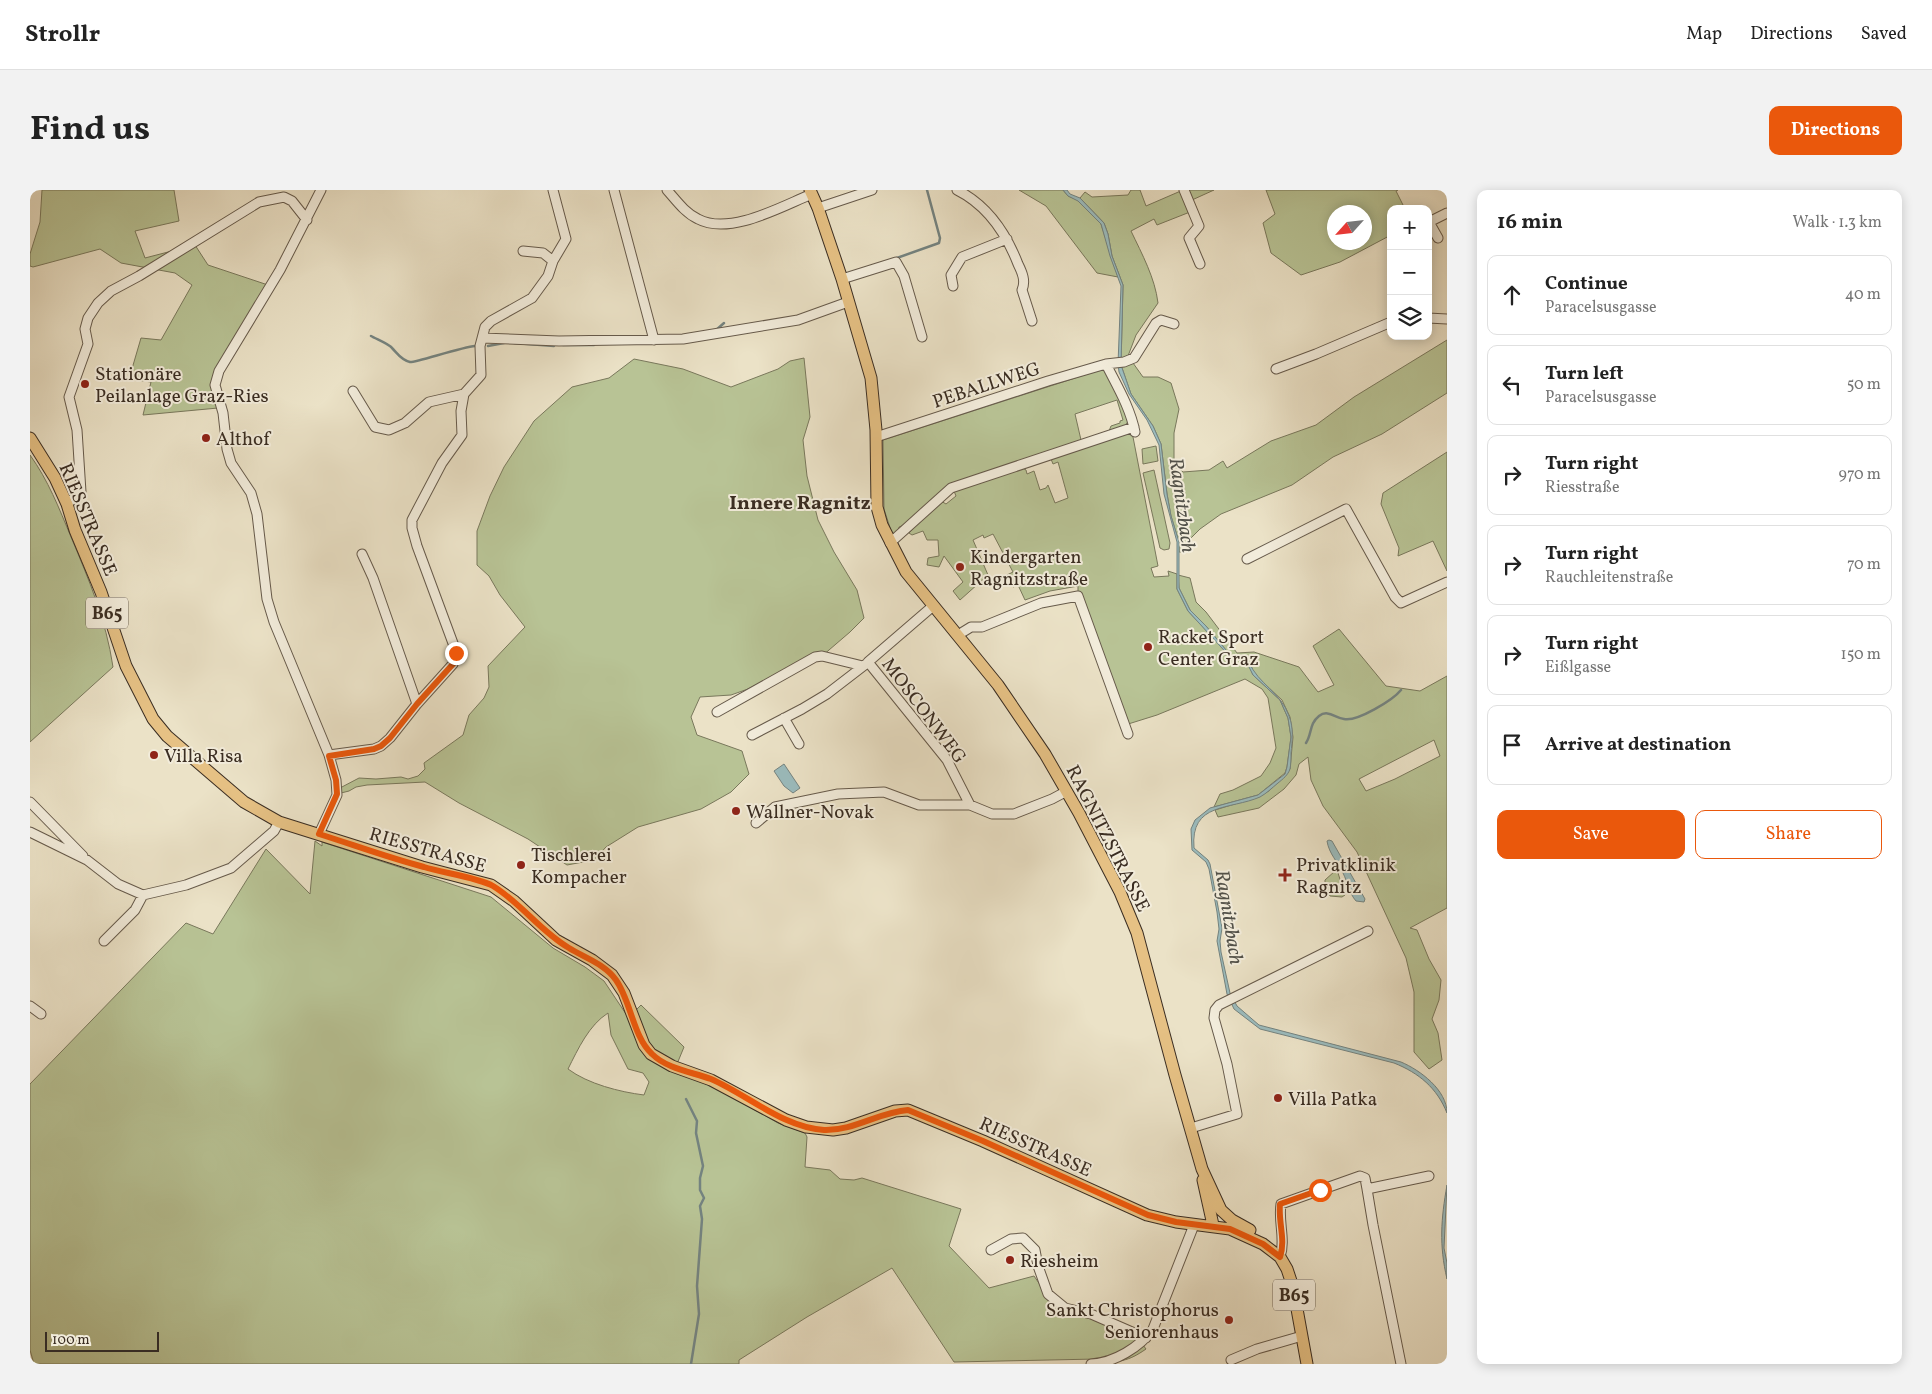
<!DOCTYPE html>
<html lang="en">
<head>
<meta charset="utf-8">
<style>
  :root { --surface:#fff; --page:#f2f2f2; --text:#222; --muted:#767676; --line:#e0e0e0; --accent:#ea580c }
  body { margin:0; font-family:Vollkorn,serif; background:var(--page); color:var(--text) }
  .controls { position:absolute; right:15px; top:15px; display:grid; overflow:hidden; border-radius:10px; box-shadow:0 2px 12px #0003 }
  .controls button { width:45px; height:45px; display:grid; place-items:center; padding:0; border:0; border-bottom:1px solid var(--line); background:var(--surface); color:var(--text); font:25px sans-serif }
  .compass { position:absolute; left:1297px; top:15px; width:45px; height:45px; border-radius:50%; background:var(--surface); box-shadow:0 2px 12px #0003; rotate:243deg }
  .scale { position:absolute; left:15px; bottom:12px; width:114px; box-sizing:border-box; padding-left:5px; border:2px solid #3a2d22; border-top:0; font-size:14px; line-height:18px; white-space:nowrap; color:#3a2d22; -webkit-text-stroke:4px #f2ecdb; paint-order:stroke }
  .stop { position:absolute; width:15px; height:15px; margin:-11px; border:4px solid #ea580c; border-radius:50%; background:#fff }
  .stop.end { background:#ea580c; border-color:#fff; box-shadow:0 1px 5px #0008 }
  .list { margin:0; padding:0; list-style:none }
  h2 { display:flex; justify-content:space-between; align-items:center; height:65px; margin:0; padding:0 20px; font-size:21px }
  h2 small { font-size:16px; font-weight:400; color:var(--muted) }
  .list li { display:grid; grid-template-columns:32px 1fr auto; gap:15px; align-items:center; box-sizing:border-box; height:80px; margin:0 10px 10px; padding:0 10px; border:1px solid var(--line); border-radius:10px }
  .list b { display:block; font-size:19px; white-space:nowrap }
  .list p { margin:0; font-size:16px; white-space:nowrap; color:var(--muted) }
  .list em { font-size:16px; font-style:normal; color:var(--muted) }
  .actions { display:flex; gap:10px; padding:15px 20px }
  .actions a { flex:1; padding:11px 0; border:1px solid var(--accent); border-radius:10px; text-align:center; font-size:18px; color:var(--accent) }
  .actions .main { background:var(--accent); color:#fff }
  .icon { flex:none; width:28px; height:28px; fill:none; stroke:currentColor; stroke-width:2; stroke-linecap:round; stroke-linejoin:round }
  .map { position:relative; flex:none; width:1417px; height:1174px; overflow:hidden; border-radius:10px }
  header { display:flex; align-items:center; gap:30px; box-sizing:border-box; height:70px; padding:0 25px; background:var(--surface); border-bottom:1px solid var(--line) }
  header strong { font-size:24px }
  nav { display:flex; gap:28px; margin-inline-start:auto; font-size:18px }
  .intro { display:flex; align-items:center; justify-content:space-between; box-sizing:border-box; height:120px; padding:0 30px }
  h1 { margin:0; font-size:35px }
  .button { padding:12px 22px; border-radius:10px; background:var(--accent); color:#fff; font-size:18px; font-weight:700 }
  main { display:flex; gap:30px; padding:0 30px }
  aside { flex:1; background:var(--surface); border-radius:10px; box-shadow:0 2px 12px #0003 }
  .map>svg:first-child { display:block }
  .green { fill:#b8c395; stroke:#79785c; fill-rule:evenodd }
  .water { fill:#9bbcbe; stroke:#748380 }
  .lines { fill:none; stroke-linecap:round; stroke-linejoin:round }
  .stream { stroke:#748380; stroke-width:2.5 }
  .minor-casing { stroke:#665a4b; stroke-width:11 }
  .major-casing { stroke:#3a2d22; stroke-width:13 }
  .minor { stroke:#f2ecdb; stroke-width:9 }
  .major { stroke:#e6c184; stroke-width:11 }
  .route { stroke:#ea580c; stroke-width:6 }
  .poi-dot { fill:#8f2418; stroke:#f2ecdb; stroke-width:2 }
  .labels { text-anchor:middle; stroke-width:4; stroke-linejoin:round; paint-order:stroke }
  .shield { fill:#f2ecdb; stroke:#71665a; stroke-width:1 }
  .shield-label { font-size:18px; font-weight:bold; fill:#3a2d22 }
  .poi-label { font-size:19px; fill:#3a2d22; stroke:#f2ecdb; text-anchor:start }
  .street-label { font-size:19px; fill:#3a2d22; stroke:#f2ecdb }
  .neighbourhood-label { font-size:20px; font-weight:bold; fill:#3a2d22; stroke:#f2ecdb }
  .water-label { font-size:20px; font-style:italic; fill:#525149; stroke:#f2ecdb }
</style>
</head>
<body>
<header>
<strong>Strollr</strong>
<nav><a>Map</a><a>Directions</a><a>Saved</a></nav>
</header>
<div class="intro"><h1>Find us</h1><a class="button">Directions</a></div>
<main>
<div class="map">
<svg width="1417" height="1174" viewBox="0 0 1417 1174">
  <rect width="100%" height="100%" fill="#ebe2c7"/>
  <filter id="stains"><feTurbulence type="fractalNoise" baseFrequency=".004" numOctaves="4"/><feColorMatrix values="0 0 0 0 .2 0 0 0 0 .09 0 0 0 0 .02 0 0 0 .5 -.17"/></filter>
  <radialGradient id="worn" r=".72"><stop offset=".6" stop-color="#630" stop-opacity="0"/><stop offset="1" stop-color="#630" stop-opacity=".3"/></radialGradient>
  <path class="green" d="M 12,0 L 144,0 L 149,31 L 105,41 L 115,68 L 165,55 L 178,75 L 238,95 L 186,180 L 188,218 L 113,225 L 121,192 L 99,189 L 111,148 L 131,150 L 162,95 L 145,83 L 91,73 L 70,59 L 3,77 L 0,76 L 0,64 L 10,32 Z
    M 989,0 L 1033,0 L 1038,6 L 1048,10 L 1071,34 L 1088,87 L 1067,83 L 1016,16 Z
    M 1101,0 L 1110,0 L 1116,16 L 1153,0 L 1184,0 L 1162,10 L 1160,22 L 1127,35 L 1124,29 L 1101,41 C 1112,64 1125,88 1128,113 L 1106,145 L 1098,166 L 1113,187 L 1128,187 L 1141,193 L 1149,219 L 1144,243 L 1144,274 L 1153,282 L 1179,280 L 1193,271 L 1197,278 L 1241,251 L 1286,235 L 1324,207 L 1417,150 L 1417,203 L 1352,244 L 1303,267 L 1262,295 L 1191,324 L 1170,339 L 1160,349 L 1159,362 L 1149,362 L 1149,352 L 1141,326 L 1137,304 L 1131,254 L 1123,236 L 1101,204 L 1091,175 L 1093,95 L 1082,66 L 1078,44 L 1074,33 L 1050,8 L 1055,2 L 1062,7 L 1098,5 Z
    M 1236,0 L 1368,0 L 1366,1 L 1375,19 L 1361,19 L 1361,45 L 1310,72 L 1271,85 L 1241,63 L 1233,33 L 1245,24 ZM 1334,22 L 1334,52 L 1304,52 L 1304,22 Z
    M 774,168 L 780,227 L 773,250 L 777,286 L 788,330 L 804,362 L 827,400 L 834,428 L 820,442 L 792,466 L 754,480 L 718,499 L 701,505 L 670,507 L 661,527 L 667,545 L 712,561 L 719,584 L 701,602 L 671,619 L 608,637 L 576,657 L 564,670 L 537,675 L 498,649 L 429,613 L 395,592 L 337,595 L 326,597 L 319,601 L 311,603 L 310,598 L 329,588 L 346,589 L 371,587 L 378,589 L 388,586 L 395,579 L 394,573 L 433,545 L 439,525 L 454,508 L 459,497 L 458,476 L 495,437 L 470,405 L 459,386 L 447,375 L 447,341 L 460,306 L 474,277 L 504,231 L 542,197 L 579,188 L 604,169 L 653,179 L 701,197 L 748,179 L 760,171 Z
    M 1073,179 L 1091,206 L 1099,229 L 1096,235 L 1079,241 L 1081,236 L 1090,233 L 1090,231 L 1093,230 L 1087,210 L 1045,224 L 1051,250 L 935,289 L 877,334 L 869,337 L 868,342 L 862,344 L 854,319 L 853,250 Z
    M 1098,243 L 1103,247 L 1128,376 L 1121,378 L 1124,387 L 1139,386 L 1138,381 L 1147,384 L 1147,399 L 1158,421 L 1201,467 L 1218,473 L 1223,485 L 1250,510 L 1258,528 L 1261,547 L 1257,577 L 1255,583 L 1228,605 L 1184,617 L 1190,604 L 1203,600 L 1231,586 L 1240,573 L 1246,558 L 1238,508 L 1232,499 L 1215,489 L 1127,525 L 1095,535 L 1048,406 L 1048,396 L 1020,401 L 995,410 L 988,395 L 983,397 L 975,386 L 983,382 L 963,344 L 954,348 L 953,345 L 943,350 L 958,385 L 930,410 L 923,401 L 933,392 L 914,366 L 909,377 L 897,375 L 898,368 L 909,366 L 908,350 L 897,350 L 893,341 L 882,345 L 879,343 L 911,311 L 916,314 L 926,306 L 924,301 L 991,277 L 996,280 L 997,284 L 1004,281 L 1010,300 L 1016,298 L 1018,295 L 1025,313 L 1038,308 L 1028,272 L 1023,274 L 1021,269 Z
    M 1126,256 L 1128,271 L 1113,274 L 1112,259 Z
    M 1417,262 L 1417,381 L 1403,351 L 1368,366 L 1369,358 L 1351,314 L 1353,303 Z
    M 0,265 C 18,290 29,318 41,347 C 59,390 76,430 83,477 L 0,552 Z
    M 1124,280 L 1140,353 L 1139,359 L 1134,360 L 1130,358 L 1113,283 Z
    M 1148,385 L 1160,388 L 1166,412 L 1176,422 L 1207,463 L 1224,462 L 1269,477 L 1288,502 L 1304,495 L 1283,456 L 1309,439 L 1356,496 L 1390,501 L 1417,486 L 1417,718 L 1380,738 L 1387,740 L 1399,769 L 1411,790 L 1409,810 L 1402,829 L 1408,843 L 1412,870 L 1399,879 L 1384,862 L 1384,802 L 1376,768 L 1327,662 L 1293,616 L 1281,590 L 1278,567 L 1269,574 L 1266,585 L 1254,599 L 1229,618 L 1188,627 L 1185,620 L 1218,610 L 1239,601 L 1260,579 L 1263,547 L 1260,527 L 1252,510 L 1224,484 L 1219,472 L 1201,466 L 1176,436 L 1160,420 L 1149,398 ZM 1404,550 L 1410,566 L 1365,589 L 1336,601 L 1329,589 Z
    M 285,651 L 292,656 L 292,652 L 461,707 L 523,758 L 555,777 L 574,791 L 628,872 L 691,901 L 748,933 L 775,943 L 777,947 L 775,977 L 800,980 L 810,989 L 824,990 L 832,988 L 931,1019 L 919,1056 L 959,1098 L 1004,1086 L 1020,1109 L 1107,1147 L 1116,1159 C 1099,1171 1087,1174 1067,1169 L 924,1172 L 862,1078 L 777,1127 L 709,1170 L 709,1174 L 4,1174 L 0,1160 L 0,894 L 156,733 L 183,744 L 236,659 L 280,704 ZM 578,823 L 581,845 L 598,879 L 613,883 L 619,892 L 614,905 C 590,902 558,894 538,879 C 548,859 559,835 578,823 Z
    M 1305,681 L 1308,683 L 1315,705 L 1312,707 L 1300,706 L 1295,697 L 1295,690 Z
    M 611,815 L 654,857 L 647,874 L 626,861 L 616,848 L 605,821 Z"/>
  <path class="water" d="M 1033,0 L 1037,0 L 1040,4 L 1050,8 L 1074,33 L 1078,44 L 1082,66 L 1093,95 L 1091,175 L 1101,204 L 1123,236 L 1131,254 L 1137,304 L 1141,326 L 1149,352 L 1149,398 L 1160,420 L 1176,436 L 1201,466 L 1219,472 C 1228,494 1251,502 1259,526 C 1264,538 1262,551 1261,563 C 1261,568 1261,574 1260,579 C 1258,585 1253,589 1248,593 C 1242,598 1237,603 1230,607 C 1200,620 1160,612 1164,658 L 1178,670 L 1180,674 L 1192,738 L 1190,751 L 1191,762 L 1200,803 L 1207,816 L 1229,835 L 1371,872 C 1390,880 1417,900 1417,923 C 1407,898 1389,883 1364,873 L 1230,839 L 1204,819 L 1197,804 L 1187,751 L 1189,739 L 1187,722 L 1179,679 L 1176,672 L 1162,660 L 1161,639 L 1165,630 L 1180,618 L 1228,605 L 1255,584 L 1257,577 L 1261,547 L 1258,528 L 1250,510 L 1223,485 L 1217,473 L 1201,468 L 1158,421 L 1147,399 L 1147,352 L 1134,304 L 1129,255 L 1117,230 L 1099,204 L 1089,182 L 1088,174 L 1091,96 L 1080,66 L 1071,34 L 1048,11 L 1038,6 Z
    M 754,574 L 770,598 L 763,603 L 754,596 L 744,581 Z
    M 1299,650 L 1302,651 L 1335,709 L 1334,712 L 1326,711 C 1319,703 1318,693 1313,683 C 1308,672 1299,664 1297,651 Z
    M 1417,995 L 1414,1058 L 1417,1073 L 1417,1089 C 1409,1055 1411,1029 1417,995 Z"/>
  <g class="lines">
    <path class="stream" d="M 864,69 L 909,53 L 910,48 L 897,0
      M 685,141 L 694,133
      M 341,146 C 346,149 359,154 362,158 C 367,163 371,170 380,172 C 384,173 432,157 445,156
      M 484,153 L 524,156
      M 533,155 L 564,155
      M 458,156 L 474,153
      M 1276,553 C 1282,544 1279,534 1289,526 C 1298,519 1305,528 1314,529 C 1327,532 1363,510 1371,500
      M 656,909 L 667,931 L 666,943 L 673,976 L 670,988 L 670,1000 L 674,1008 L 670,1016 L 672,1029 L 667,1096 L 669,1124 L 661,1174"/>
    <g class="minor-casing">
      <path id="minor" d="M 584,0 L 624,150
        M 637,0 C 646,10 655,23 668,29 C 700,46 752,16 782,4
        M 927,0 C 957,15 976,43 988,74 C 992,82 996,91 992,100 L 1002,131
        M 1154,0 L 1169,36 L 1159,48 L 1170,74
        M 788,18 L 842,0
        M 1408,48 L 1399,32 L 1417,23
        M 493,61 L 513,63 L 523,71
        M 812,89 L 866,72 L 874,86 L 892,147
        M 923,96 L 921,85 L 932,67 L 977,49
        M 1398,128 L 1417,129
        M 452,148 L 529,151 L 653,149 L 768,130 L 818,112
        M 1076,174 C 1087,196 1100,217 1105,242
        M 1246,179 L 1286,164 L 1361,132
        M 323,201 L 345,237 L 359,240 L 375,233 L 399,212 L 434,204
        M 846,247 L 1018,191 L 1076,174 L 1094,172 L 1104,168 L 1126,133 L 1131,130 L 1144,134
        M 37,314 L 51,302 L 47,240 L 39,207 L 58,154 L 55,139 L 58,128 L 68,113 L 81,101 L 109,86 L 229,12 L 254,7 L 262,11 L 277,30
        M 860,353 L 921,298 L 1104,237
        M 332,364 L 343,388 L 387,514
        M 1217,369 L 1316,319 L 1365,407 L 1371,413 L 1417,392
        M 903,416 L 838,472 L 917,570 L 940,615
        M 928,445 L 941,437 L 952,437 L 1011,413 L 1048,406 L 1098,544
        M 687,522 L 785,467 L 792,466 L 833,476
        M 754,528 L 769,554
        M 722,545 L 772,519 L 797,504 L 836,474
        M 299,565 L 344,559 L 351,556 L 360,548 L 387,514 L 423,474 L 426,463 L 424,456 L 387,356 L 382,338 L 382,330 L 412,273 L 432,245 L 431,221 L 434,204 L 451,185 L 450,156 L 455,137 L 461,131 L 502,108 L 518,86 L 523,71 L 536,49 L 523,0
        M 0,612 L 53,666
        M 726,633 L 745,617 L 808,604 L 854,602 L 889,615 L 940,615 L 962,624 L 984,624 L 1022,609 L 1037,601
        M 0,642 L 57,670 L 88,694 L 113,705 L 156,695 L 201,678 L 244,641 L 249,632
        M 289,644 L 307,605 L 306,590 L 299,565 L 244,432 L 237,409 L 227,324 L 221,303 L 201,273 L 197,259 L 193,223 L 185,195 L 189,181 L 250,80 L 291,0
        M 74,751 L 105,720 L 113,705
        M 0,816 L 11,824
        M 1161,938 L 1207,924 L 1197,874 L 1184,828 L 1185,820 L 1189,815 L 1338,741
        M 1337,999 L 1343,1035 L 1371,1174
        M 961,1060 L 981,1049 L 993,1048 L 1005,1060 L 1008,1076 L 1018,1104 L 1035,1118 L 1061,1124 L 1116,1148
        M 1250,1067 C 1256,1050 1248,1032 1251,1014 L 1330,986 L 1335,988 L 1337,999 L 1399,986
        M 1201,1170 L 1227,1159 L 1272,1146
        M 1061,1174 C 1084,1173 1110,1157 1123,1139 L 1164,1035"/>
    </g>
    <g class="major-casing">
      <path id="major" d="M 780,0 L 788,18 L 812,89 L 841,188 L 846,240 L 847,317 L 852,335 L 876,382 L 968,495 L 1015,564 L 1049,623 L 1090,702 L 1107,743 L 1145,885 L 1172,979 L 1191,1020 L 1202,1030 L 1220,1040
        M 0,248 L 25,288 L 37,314 L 45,340 L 71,402 L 96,476 L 123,529 L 137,546 L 214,612 L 249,632 L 392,677 L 461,695 L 484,711 L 526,750 L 562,770 L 582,785 L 594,803 L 614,855 L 621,864 L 642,876 L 681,890 L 756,930 L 776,937 L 803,940 L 816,938 L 865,921 L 878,920 L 953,951 L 1117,1025 L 1146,1032 L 1200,1039 L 1233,1054 L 1250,1067 L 1257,1079 L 1263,1097 L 1277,1174
        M 1173,990 L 1183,1035"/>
    </g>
    <use href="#minor" class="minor"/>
    <use href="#major" class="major"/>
  </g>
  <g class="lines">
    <path class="route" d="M 426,463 L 423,474 L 387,514 L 360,548 L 351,556 L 344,559 L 299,566 L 306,590 L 307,604 L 289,644 C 324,655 359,668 394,677 C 413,683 447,687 463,696 C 491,713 511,742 539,758 C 555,768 575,774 586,790 C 601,811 603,847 622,864 C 637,879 662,882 681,889 C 718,905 752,937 794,940 C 824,941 849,922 878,920 L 953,951 L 1118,1025 L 1146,1032 L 1200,1039 L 1233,1054 L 1250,1067 C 1256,1050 1248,1032 1250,1014 L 1290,1000"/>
  </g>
  <g class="poi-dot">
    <circle cx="55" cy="194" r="5"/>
    <circle cx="176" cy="248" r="5"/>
    <circle cx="930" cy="377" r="5"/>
    <circle cx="1118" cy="457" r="5"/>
    <circle cx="124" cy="565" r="5"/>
    <circle cx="706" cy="621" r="5"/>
    <circle cx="491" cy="675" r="5"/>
    <path d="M1252.5 677.5h5v5h5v5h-5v5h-5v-5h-5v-5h5z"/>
    <circle cx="1248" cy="908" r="5"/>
    <circle cx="980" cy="1070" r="5"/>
    <circle cx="1199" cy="1130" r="5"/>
  </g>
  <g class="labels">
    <g class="shield">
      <rect x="56" y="407.5" width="42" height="31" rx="4"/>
      <rect x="1243" y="1089.5" width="42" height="31" rx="4"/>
    </g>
    <g class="shield-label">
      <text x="77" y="429">B65</text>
      <text x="1264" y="1111">B65</text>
    </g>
    <g class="poi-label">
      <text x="65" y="190">Stationäre<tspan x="65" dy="22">Peilanlage Graz-Ries</tspan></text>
      <text x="186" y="255">Althof</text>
      <text x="940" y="373">Kindergarten<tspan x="940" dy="22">Ragnitzstraße</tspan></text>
      <text x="1128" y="453">Racket Sport<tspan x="1128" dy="22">Center Graz</tspan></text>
      <text x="134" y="572">Villa Risa</text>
      <text x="716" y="628">Wallner-Novak</text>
      <text x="501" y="671">Tischlerei<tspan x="501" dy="22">Kompacher</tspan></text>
      <text x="1266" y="681">Privatklinik<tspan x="1266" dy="22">Ragnitz</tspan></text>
      <text x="1258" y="915">Villa Patka</text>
      <text x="990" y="1077">Riesheim</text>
      <text x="1189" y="1126" text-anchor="end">Sankt Christophorus<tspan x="1189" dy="22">Seniorenhaus</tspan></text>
    </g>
    <g class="street-label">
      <text transform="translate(956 194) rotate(-18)" y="7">PEBALLWEG</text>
      <text transform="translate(59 329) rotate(67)" y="7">RIESSTRASSE</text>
      <text transform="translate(895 520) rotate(53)" y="7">MOSCONWEG</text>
      <text transform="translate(1079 648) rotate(63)" y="7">RAGNITZSTRASSE</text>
      <text transform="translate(398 659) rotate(16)" y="7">RIESSTRASSE</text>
      <text transform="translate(1006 956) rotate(24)" y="7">RIESSTRASSE</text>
    </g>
    <g class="neighbourhood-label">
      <text x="770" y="319">Innere Ragnitz</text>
    </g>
    <g class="water-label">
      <text transform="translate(1153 315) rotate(82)" y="7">Ragnitzbach</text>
      <text transform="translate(1200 727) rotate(81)" y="7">Ragnitzbach</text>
    </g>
  </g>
  <rect width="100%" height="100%" filter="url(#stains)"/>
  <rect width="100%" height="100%" fill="url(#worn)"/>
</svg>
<div class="controls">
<button>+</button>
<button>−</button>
<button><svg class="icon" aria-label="layers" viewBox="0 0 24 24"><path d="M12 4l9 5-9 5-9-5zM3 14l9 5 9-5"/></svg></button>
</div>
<svg class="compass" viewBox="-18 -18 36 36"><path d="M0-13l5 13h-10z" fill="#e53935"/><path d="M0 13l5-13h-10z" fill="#767676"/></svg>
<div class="scale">100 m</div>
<div class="stop" style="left:1290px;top:1000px"></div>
<div class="stop end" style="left:426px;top:463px"></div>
</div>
<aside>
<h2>16 min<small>Walk · 1.3 km</small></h2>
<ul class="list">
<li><svg class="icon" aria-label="ahead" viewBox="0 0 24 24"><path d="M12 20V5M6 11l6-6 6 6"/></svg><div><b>Continue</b><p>Paracelsusgasse</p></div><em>40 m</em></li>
<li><svg class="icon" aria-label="left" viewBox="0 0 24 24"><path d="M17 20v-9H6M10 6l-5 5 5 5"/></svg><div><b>Turn left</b><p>Paracelsusgasse</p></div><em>50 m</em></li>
<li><svg class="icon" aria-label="right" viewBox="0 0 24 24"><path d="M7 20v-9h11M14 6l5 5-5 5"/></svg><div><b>Turn right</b><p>Riesstraße</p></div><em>970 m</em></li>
<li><svg class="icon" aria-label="right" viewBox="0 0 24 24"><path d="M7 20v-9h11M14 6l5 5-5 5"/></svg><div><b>Turn right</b><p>Rauchleitenstraße</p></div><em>70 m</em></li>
<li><svg class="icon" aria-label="right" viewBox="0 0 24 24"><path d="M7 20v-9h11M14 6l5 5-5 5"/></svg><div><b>Turn right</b><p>Eißlgasse</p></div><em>150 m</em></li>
<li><svg class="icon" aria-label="arrive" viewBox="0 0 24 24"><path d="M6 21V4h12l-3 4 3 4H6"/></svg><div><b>Arrive at destination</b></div></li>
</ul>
<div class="actions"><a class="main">Save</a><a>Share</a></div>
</aside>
</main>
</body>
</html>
